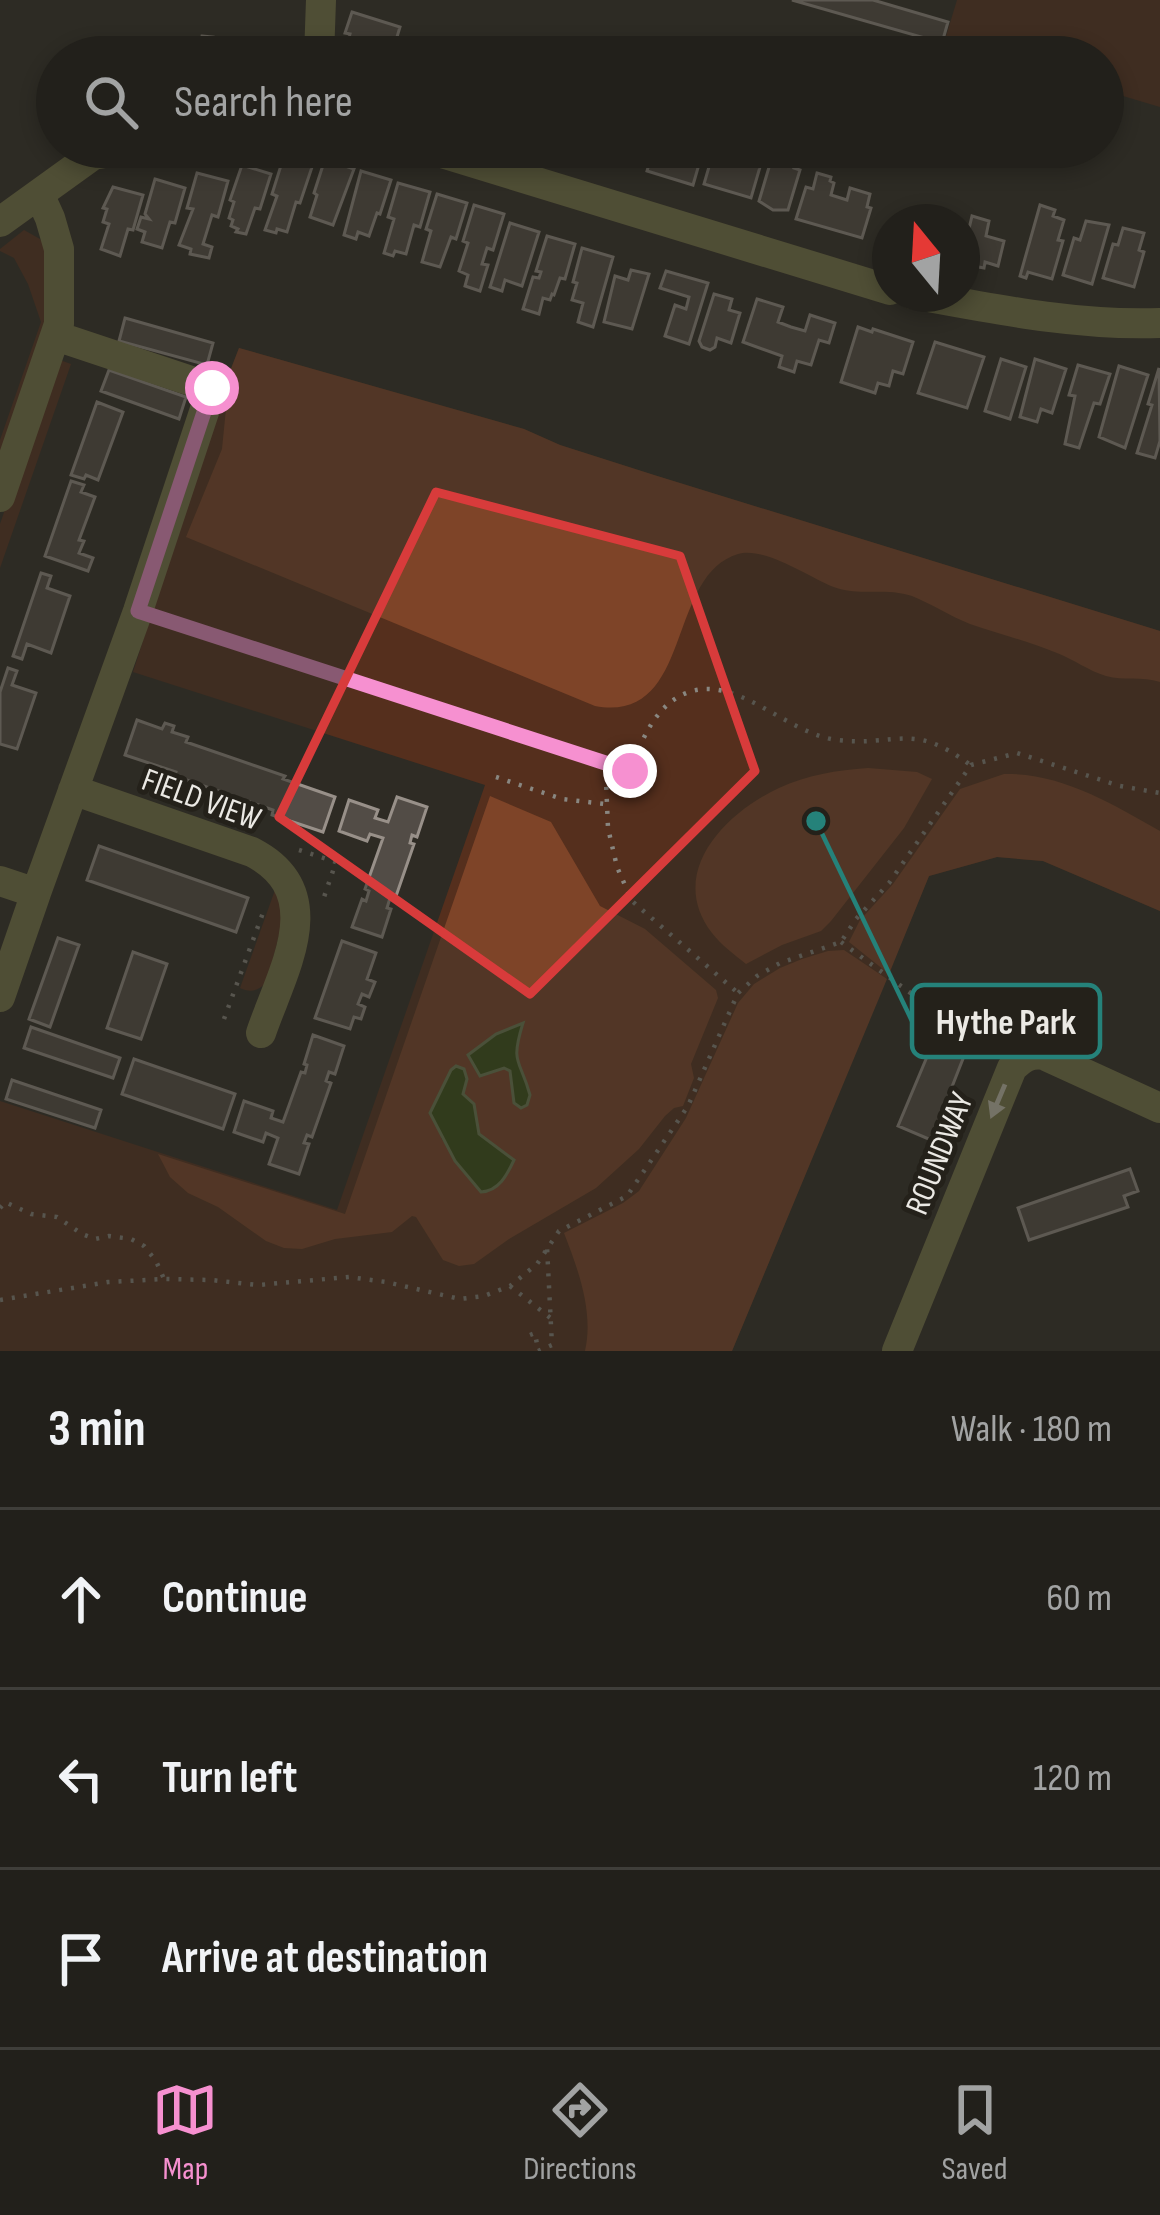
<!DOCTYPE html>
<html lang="en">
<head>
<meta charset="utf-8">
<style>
  :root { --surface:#22201b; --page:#2a2824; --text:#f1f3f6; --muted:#a2a3a3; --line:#3f3e3a; --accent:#f690d0 }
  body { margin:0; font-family:"Sofia Sans Condensed",sans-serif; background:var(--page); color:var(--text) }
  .compass { position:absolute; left:872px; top:204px; width:108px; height:108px; border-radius:50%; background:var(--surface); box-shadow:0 6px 18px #0003; rotate:342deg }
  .stop { position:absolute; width:36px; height:36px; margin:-27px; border:9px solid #f690d0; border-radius:50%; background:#fff }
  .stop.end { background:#f690d0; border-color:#fff; box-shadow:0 3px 12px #0008 }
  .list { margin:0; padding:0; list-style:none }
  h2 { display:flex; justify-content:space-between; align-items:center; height:156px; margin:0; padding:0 48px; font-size:51px }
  h2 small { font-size:39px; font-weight:400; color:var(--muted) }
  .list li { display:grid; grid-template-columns:78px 1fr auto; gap:36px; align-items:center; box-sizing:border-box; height:180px; padding:0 48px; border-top:3px solid var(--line) }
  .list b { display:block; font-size:45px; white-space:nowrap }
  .list em { font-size:39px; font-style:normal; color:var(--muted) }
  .icon { flex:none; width:66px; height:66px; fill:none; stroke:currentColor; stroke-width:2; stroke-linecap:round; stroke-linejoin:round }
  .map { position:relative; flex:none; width:1160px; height:1351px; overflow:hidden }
  .search { position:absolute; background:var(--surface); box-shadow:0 6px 18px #0003; left:36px; right:36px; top:36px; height:132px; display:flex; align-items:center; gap:30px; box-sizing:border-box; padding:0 42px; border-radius:66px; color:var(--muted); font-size:45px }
  .sheet { height:696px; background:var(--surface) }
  nav { display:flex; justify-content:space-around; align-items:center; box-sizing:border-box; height:168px; border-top:3px solid var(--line); background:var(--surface); font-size:33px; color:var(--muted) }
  nav a { display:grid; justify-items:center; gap:6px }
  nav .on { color:var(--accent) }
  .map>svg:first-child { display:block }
  .green { fill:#552f1d }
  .forest { fill:#7e4428; fill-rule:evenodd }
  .water { fill:#374f13; stroke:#6d7d52; stroke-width:3 }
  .building { fill:#524c46; stroke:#989089; stroke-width:3 }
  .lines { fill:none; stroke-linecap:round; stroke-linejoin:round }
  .path { stroke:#898781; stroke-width:4.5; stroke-dasharray:3 9; stroke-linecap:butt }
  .minor { stroke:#797849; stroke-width:30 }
  .oneway { fill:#c9c7b6 }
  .route { stroke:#f690d0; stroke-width:15 }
  .marked { fill:none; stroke:#d83b3b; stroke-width:9; stroke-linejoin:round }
  .labels { text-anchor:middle; stroke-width:10; stroke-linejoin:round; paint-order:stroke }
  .street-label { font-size:33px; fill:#ebe9e4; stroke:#24211a }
  .leader { fill:none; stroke:#25827a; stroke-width:4.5 }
  .callout-dot { fill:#25827a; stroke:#24211a; stroke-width:4.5 }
  .callout { fill:#24211a; stroke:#25827a; stroke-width:4.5 }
  .callout-label { font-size:36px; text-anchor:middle; font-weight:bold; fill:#ebe9e4 }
</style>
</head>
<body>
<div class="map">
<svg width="1160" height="1351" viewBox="0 0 1160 1351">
  <rect width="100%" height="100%" fill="#2e2b24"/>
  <path class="green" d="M 957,0 L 1160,0 L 1160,107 L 1103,90 L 1103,57 L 974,57 L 926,44 L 928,39 L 944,43 Z
    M 24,230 L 40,239 L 44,245 L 48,318 L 0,455 L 0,440 L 41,322 L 28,284 L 14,258 L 0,251 L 0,249 Z
    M 239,348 L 524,429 L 560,445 L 654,475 L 1160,631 L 1160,911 L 1043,861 L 997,857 L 929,876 L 732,1351 L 0,1351 L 0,1101 L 337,1210 L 485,785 L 133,672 L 227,379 Z
    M 57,359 L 71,364 L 0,568 L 0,524 Z
    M 275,890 L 285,912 L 267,982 C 258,991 251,993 240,988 Z"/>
  <path class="forest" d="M 239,348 L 524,429 L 560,445 L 654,475 L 1160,631 L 1160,682 C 1142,676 1124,681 1106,676 C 1089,671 1073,659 1057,653 C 1028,641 999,634 970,624 C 950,616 932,604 912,596 C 886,587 857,597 831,586 C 808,576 763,546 738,554 C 665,576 694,724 595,706 L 186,537 L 222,449 L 226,409 L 238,387 L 234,380 L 227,379 Z
    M 868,768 L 917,772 L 932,779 L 904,828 L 831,921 L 821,931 L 782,945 L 746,964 C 734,954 721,945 712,933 C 666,873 725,813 779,788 C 807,775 837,770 868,768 Z
    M 1004,774 C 1062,773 1112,804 1160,831 L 1160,911 L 1043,861 L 997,857 L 929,876 L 889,974 L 849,942 L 860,920 L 893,884 L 960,789 Z
    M 490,796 L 551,822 L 600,906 L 645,929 L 716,990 L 718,998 L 691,1064 L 694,1078 L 683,1106 L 674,1108 L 665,1116 L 639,1149 L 596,1188 L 509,1239 L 474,1264 L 459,1266 L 443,1260 L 416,1217 L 412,1216 L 392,1232 L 335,1239 L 302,1249 L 284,1248 L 266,1241 L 218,1207 L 188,1193 L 170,1177 L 158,1154 L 345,1214 ZM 524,1024 C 510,1062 521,1060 530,1094 L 527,1105 L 521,1108 L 514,1103 L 510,1071 L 504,1068 L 479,1075 L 468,1055 L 497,1034 ZM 467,1079 L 463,1094 L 474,1104 L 478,1134 L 495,1149 L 498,1184 L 492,1190 L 464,1173 L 441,1138 Z
    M 844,950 L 887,979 L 732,1351 L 585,1351 C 594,1312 578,1269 564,1233 L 623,1203 L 639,1191 L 686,1118 L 738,1003 L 754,984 L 780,968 L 802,959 L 828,951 Z"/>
  <path class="water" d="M 523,1023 C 510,1065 520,1058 530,1095 L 527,1105 L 521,1108 L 514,1103 L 510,1071 L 504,1068 L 480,1076 L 468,1055 L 496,1034 Z
    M 456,1066 L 464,1069 L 467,1079 L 463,1094 L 474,1104 L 479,1134 L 514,1160 C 507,1175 499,1191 481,1192 L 455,1161 L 430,1113 L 451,1070 Z"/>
  <path class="building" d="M 792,0 L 873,0 L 948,22 L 942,43 Z
    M 352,12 L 400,27 L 391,57 L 353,57 L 354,54 L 345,51 L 350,34 L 345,33 Z
    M 202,36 L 213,37 L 211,48 L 221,49 L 220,57 L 189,57 L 190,46 L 200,47 Z
    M 654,147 L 694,147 L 693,151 L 702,154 L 693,185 L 647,171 Z
    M 725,147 L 746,147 L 741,161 L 760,167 L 751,198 L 704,184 L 713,153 L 722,155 Z
    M 775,147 L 809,147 L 806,157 L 799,155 L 794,168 L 800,170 L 788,210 L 773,210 L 759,201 Z
    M 283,159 L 312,167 L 300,203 L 296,202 L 287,232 L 277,229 L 276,233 L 265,230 L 277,196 L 272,194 Z
    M 325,159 L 354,169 L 333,225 L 310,217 L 317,195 L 314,193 Z
    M 242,165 L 271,174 L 260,209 L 255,208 L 246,234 L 236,232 L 238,229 L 231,226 L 233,220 L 229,218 L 234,202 L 230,200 Z
    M 361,171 L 391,180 L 380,214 L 377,213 L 369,236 L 358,232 L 356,239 L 344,235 Z
    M 197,173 L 228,181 L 218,217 L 212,215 L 203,244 L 212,247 L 209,258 L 190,254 L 191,249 L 179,245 L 193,209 L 187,208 Z
    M 817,173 L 831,177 L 830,181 L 834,183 L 831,195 L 847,200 L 850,188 L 870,194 L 867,207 L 871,208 L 862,238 L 796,219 L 806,187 L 813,189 Z
    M 155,179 L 185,188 L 175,223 L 170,222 L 162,248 L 142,242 L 145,232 L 137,229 L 141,217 L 149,219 L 145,214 Z
    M 398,183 L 430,192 L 420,227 L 414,225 L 406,254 L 395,251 L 393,256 L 384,253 L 394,219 L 388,217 Z
    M 113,187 L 143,195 L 133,230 L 128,229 L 120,256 L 101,249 L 109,224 L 103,222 L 107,209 L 103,208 Z
    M 437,194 L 467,203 L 456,239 L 451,237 L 440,267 L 422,262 L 431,231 L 426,229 Z
    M 474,205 L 504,214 L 493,250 L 487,248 L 482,264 L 488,265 L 480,291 L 465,286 L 468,275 L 459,271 L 468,243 L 463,241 Z
    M 1040,205 L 1055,210 L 1053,216 L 1064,220 L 1058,240 L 1063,241 L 1052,279 L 1028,272 L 1026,278 L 1020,276 Z
    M 972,216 L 989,221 L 986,236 L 1004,241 L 998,266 L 985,262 L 984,268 L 973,266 L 974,260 L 962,257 L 962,231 L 968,233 Z
    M 1086,221 L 1109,225 L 1092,284 L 1063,275 L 1074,238 L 1080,240 Z
    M 510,223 L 539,232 L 522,286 L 505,280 L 502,291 L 490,287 Z
    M 1123,228 L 1144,233 L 1139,250 L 1144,252 L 1134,287 L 1103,278 L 1113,244 L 1118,245 Z
    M 547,236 L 575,244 L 565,279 L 560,278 L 554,295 L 552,294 L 550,300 L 543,298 L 539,314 L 523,309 L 533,277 L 539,278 L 541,272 L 536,271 Z
    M 582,248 L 613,257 L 593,327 L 578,322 L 583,303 L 572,300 L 577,283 L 573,282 Z
    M 631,270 L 649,274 L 632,329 L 604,322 L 615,276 L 628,280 Z
    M 666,271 L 708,283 L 689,344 L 665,336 L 675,305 L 686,309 L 689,297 L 660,288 Z
    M 714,294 L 732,299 L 729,310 L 740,313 L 731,343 L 717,338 L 715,347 L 710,350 L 702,347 L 699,341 Z
    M 757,299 L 783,307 L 778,322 L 791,327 L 805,331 L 810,315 L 835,323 L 829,343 L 819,340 L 811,365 L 797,361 L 794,372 L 779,367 L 782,356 L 743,342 Z
    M 125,318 L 213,343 L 207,365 L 119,341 Z
    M 858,327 L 872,332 L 873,329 L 913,342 L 903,374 L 893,371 L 889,386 L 878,383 L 875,393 L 841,382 Z
    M 935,342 L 984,357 L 967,408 L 918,393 Z
    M 1001,359 L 1026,367 L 1010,419 L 985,411 Z
    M 1035,359 L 1066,369 L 1052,413 L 1041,409 L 1037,422 L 1020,417 Z
    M 1078,365 L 1110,374 L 1100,404 L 1094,403 L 1079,448 L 1065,444 L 1075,396 L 1069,395 Z
    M 1119,366 L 1148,375 L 1125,448 L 1099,437 Z
    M 1159,368 L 1160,441 L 1155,458 L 1137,453 L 1152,405 L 1148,404 Z
    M 109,370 L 186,397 L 179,419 L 101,391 Z
    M 97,402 L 123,412 L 98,480 L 86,475 L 84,479 L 71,475 Z
    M 71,481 L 84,485 L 81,492 L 95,497 L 79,540 L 84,541 L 79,553 L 93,558 L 88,571 L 45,556 Z
    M 41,573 L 51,576 L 47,588 L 70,596 L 51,653 L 27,644 L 22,659 L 13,656 Z
    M 8,668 L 17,671 L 12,685 L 36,693 L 17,749 L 0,744 L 0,692 Z
    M 137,720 L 162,729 L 165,723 L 174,726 L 172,732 L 188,737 L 186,742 L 285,776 L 283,779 L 335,797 L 323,832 L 272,815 L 273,810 L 175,776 L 176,772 L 125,755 Z
    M 397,797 L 427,807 L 417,837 L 412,835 L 410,843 L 414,844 L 395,899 L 390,898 L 387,908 L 391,909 L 382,937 L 352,927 L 362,899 L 366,901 L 369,891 L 365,889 L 383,838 L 370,834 L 367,841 L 339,831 L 349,800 L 378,810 L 375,818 L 388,822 Z
    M 99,846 L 248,898 L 236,932 L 87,880 Z
    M 58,938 L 79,945 L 50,1027 L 29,1019 Z
    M 342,941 L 376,953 L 367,979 L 375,982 L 369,997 L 362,994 L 358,1004 L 365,1007 L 361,1019 L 354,1017 L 350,1029 L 315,1018 Z
    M 133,952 L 167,964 L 141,1039 L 107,1028 Z
    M 31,1027 L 120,1058 L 113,1078 L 24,1048 Z
    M 937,1033 L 968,1046 L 931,1140 L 898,1126 Z
    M 313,1035 L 344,1046 L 335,1074 L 329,1072 L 326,1081 L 331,1083 L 312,1137 L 307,1135 L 304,1143 L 309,1144 L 299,1174 L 269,1164 L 278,1138 L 266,1133 L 263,1142 L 234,1132 L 244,1101 L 273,1111 L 271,1118 L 283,1122 L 301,1072 L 305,1073 L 307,1065 L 304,1064 Z
    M 134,1059 L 235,1094 L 223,1129 L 122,1094 Z
    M 12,1080 L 101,1110 L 95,1128 L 6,1099 Z
    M 1130,1169 L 1138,1191 L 1124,1196 L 1128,1207 L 1029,1240 L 1018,1208 Z"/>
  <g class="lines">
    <path class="path" d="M 166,620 L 612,765 L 606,781 L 608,828 L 617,867 L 632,901 L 738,993
      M 612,765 L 654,779
      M 630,771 C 642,740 655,704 689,692 C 738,675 787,734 837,740 C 898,747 911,721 969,764
      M 496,777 L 562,799 L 605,804
      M 299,850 L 336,862 L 323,900
      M 841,942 L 991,1052
      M 224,1019 L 264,910
      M 0,1208 L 5,1202 L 31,1214 L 57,1217 L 82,1234 L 95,1239 L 109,1236 L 131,1239 L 144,1246 L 156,1261 L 164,1279
      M 510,1286 L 553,1320
      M 0,1300 L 108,1282 L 164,1279 L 211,1280 L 258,1285 L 349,1277 L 386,1282 L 460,1299 L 484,1296 L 510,1286 L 537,1264 L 559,1231 L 627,1196 L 688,1106 L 738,993 L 757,976 L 780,963 L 841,942 L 856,919 L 889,883 L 971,765 L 1017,753 L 1120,786 L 1160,793
      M 530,1335 L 535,1333 L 538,1350
      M 538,1351 L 552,1345 L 547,1247"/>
    <path class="minor" d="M 319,57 L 321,0
      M 422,147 L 890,290
      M 0,222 L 93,155 L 140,147
      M 912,294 C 994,309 1077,326 1160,323
      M 0,497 L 59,324 L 59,249 L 50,218 L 39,194
      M 73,790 L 252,852 C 331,893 282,971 261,1033
      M 0,881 L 36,893 L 138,611 L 212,388 L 56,336
      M 0,997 L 36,893
      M 897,1351 L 1012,1068 C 1023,1058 1029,1053 1044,1055 L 1160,1108"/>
  </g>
  <defs><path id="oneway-solid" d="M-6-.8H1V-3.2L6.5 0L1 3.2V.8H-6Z" transform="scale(3)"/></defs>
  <use class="oneway" href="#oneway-solid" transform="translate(998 1101) rotate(113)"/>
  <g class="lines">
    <path class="route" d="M 212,388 L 138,611 L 630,771"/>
  </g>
  <path d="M0 0H1160V1351H0ZM 436,492 L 680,556 L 755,771 L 530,994 L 279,817 Z" fill="#2e2b24" fill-opacity=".55" fill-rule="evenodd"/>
  <path class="marked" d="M 436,492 L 680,556 L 755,771 L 530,994 L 279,817 Z"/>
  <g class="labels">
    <g class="street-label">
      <text transform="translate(202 798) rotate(20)" y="12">FIELD VIEW</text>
      <text transform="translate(938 1153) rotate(-68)" y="12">ROUNDWAY</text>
    </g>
  </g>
  <path class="leader" d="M816 821L912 1021"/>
  <circle class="callout-dot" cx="816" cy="821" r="12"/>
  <rect class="callout" x="912" y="985" width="188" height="72" rx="12"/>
  <g class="callout-label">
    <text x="1006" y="1034">Hythe Park</text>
  </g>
</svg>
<svg class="compass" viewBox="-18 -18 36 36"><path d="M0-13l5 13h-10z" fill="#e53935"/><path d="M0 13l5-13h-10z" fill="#a2a3a3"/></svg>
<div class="stop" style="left:212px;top:388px"></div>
<div class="stop end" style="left:630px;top:771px"></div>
<div class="search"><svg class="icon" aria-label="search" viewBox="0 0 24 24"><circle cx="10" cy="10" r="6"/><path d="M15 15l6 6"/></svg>Search here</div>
</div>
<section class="sheet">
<h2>3 min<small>Walk · 180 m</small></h2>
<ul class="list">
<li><svg class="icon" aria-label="ahead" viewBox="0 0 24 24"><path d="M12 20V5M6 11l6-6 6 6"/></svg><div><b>Continue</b></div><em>60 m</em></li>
<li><svg class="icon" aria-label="left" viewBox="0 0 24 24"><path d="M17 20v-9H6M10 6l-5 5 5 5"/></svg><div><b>Turn left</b></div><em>120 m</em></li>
<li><svg class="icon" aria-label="arrive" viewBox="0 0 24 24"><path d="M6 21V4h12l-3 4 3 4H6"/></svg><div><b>Arrive at destination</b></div></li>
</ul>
</section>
<nav>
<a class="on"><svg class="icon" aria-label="map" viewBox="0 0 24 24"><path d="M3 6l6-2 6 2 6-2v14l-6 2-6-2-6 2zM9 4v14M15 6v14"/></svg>Map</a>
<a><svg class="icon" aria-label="directions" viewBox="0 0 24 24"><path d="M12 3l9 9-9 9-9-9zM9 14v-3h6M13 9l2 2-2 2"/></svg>Directions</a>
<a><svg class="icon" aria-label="saved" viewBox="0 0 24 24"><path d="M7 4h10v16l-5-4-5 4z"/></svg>Saved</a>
</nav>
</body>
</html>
